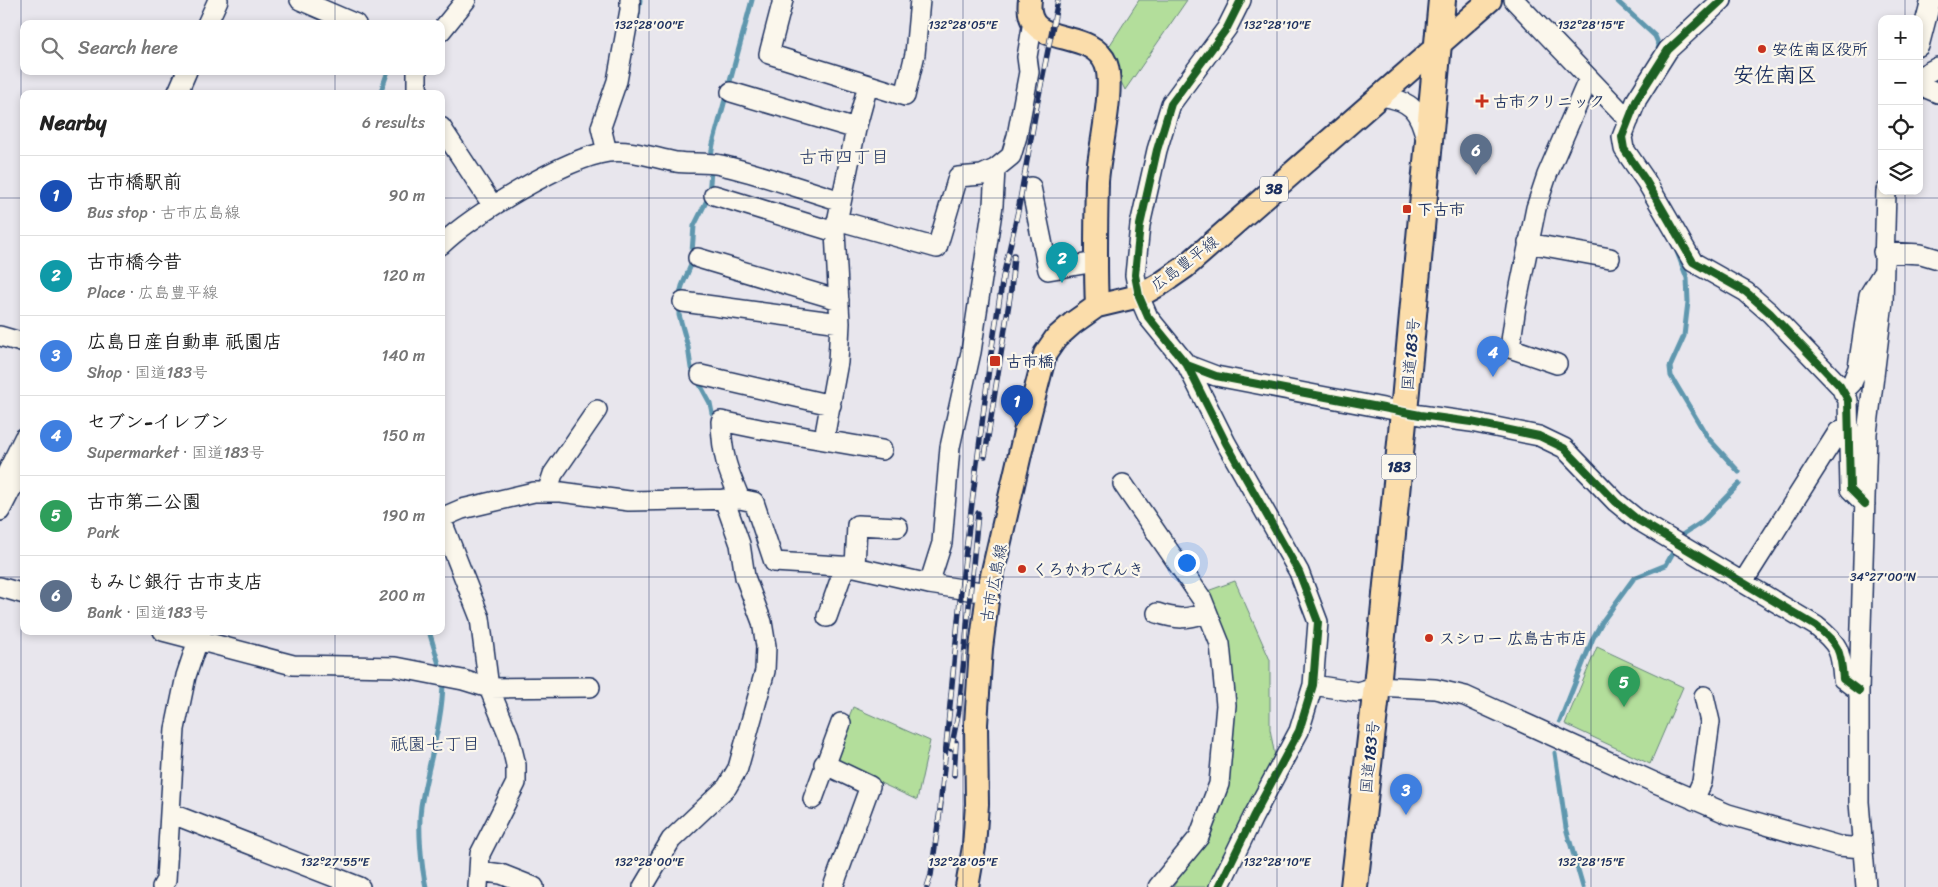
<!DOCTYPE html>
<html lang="en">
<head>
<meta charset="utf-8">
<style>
  :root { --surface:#fff; --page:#f2f2f2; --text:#222; --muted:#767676; --line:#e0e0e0; --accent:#c8321e }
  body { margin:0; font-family:Sriracha,"Klee One",sans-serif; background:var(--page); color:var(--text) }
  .controls { position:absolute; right:15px; top:15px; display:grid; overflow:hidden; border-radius:10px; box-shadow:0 2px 8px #0003 }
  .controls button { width:45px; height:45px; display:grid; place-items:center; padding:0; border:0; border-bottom:1px solid var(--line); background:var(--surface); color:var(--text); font:25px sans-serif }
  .you { position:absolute; left:1186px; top:562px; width:18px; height:18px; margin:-12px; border:4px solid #fff; border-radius:50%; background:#1a73e8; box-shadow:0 0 0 8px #1a73e833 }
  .badge { display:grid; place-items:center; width:32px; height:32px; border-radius:50%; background:var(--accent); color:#fff; font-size:16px; font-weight:700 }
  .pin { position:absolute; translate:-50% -41px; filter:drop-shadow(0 1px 2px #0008) }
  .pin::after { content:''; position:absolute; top:26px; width:18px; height:15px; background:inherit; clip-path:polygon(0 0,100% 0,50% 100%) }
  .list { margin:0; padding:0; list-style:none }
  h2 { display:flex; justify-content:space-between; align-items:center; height:65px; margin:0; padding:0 20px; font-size:21px }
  h2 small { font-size:16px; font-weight:400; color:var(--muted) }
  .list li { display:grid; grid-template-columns:32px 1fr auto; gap:15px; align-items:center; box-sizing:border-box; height:80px; padding:0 20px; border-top:1px solid var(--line) }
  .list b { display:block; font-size:19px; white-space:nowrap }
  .list p { margin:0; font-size:16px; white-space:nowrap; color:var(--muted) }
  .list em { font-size:16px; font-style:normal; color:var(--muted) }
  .icon { flex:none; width:28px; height:28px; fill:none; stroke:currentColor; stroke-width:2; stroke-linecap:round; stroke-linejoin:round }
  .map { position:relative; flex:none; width:1938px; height:887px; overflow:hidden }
  .search { position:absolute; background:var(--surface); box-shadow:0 2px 8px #0003; left:20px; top:20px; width:425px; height:55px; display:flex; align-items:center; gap:12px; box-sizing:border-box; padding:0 18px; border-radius:10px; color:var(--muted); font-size:19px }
  .panel { position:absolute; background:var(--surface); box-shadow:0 2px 8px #0003; left:20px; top:90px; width:425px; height:545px; border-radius:10px }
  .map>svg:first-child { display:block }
  .green { fill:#b3de9b; stroke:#67867c }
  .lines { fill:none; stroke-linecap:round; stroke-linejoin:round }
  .stream { stroke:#5e97ae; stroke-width:5 }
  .minor-casing { stroke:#1b2f5e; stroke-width:22 }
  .major-casing { stroke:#1b2f5e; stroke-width:26 }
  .highway-casing { stroke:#1b2f5e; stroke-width:30 }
  .minor { stroke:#fbf7ec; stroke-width:19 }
  .major { stroke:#fbddab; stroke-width:22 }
  .highway { stroke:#fbddab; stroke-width:26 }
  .rail-casing { stroke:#1b2f5e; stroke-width:5.5 }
  .rail { stroke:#fbf7ec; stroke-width:4; stroke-dasharray:11; stroke-linecap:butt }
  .cycleway-casing { stroke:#fbf7ec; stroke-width:11 }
  .cycleway { stroke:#1b5e20; stroke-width:8 }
  .ticks { fill:none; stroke:#1b2f5e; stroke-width:1; stroke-opacity:0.45 }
  .poi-dot { fill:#c8321e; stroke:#fbf7ec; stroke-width:2 }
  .labels { text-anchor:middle; stroke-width:4.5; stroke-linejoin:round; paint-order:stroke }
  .shield { fill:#fbf7ec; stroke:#5e6b89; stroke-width:1 }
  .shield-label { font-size:15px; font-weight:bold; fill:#1b2f5e }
  .poi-label { font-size:16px; font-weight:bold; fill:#1b2f5e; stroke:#fbf7ec; text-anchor:start }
  .street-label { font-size:16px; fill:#1b2f5e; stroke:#fbf7ec }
  .neighbourhood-label { font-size:18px; fill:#1b2f5e; stroke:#fbf7ec }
  .district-label { font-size:21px; font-weight:bold; fill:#1b2f5e; stroke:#fbf7ec }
  .ticks-label { font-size:12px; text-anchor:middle; fill:#1b2f5e; stroke:#fbf7ec; stroke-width:4.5; stroke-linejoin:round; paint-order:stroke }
</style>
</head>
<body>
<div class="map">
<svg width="1938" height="887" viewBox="0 0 1938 887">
  <rect width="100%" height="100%" fill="#e8e6ed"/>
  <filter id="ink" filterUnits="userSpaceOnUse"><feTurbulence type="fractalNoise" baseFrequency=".02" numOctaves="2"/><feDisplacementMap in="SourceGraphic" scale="10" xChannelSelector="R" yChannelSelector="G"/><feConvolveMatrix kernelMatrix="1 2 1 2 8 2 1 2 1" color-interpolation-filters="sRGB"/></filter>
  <g filter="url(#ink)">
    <path class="green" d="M 1139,0 L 1187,0 L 1125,90 L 1106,51 Z
      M 1235,581 L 1270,660 L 1270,729 L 1276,762 L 1212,887 L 1173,887 L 1208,835 L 1227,780 L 1234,728 L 1226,645 L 1202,593 Z
      M 1597,647 L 1683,687 L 1650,764 L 1565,724 Z
      M 853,707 L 930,741 L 917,800 L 831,760 Z"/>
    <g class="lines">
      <path class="stream" d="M 1616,0 L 1655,36 L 1659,45 L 1657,54
        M 636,29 L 640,0
        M 380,94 L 388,71
        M 711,156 L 713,144 L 752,0
        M 711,170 L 709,196 L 694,226 L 691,265 L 682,286 L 679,299 L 679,315 L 688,347 L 691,368 L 710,403 L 712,413
        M 1676,249 L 1687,278 L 1688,302 L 1684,336 L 1670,367 L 1671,376 L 1708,438 L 1739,472
        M 1680,540 L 1682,535 L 1702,522 L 1739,484
        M 429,631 L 441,671
        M 1560,721 L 1593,638 L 1602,622 L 1634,578 L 1666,565 L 1676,547
        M 1555,753 L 1566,828 L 1583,887
        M 426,887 C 421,865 418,828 421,806 C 428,764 443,722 443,680"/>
      <g class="minor-casing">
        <path id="minor" d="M 300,0 L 356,24
          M 783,0 L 769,54 L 905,96 L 915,54 L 920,0
          M 1514,0 L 1629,120
          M 1722,0 L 1668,50 L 1637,99 L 1622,137 L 1624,149 L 1646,181 L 1693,262 L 1746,292 L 1770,313 L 1840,386 L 1848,400 L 1850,489 L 1865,504
          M 207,24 L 218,0
          M 441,31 L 466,0
          M 1919,46 L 1931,0
          M 417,71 L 417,88 L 420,94
          M 1919,77 L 1938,67
          M 1919,85 L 1938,93
          M 731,92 L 856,129
          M 177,94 L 187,71
          M 1381,96 C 1412,101 1419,110 1426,139
          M 441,127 L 493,206
          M 607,152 L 601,127 L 617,81 L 630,10 L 630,0
          M 1031,187 L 1048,270 L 1096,262
          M 714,195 L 835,232
          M 837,220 L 937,248 L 958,177 L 982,175 L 995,169 L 1011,156 L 1017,136 L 1029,72 L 1027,57 L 1033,21
          M 1528,243 L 1610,258
          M 441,245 C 473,215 565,158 608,152 C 631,149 654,158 676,162 C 690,164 706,162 721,165 C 761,174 801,189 841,201
          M 1883,252 L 1921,254 L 1938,259
          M 698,258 L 839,300
          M 683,302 L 840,323
          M 0,336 L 24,343
          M 1557,364 L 1510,348 L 1516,306 L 1536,208 L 1547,175 L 1588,80
          M 1187,365 L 1216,376 L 1420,415 L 1471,422 L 1539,436 L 1564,448 L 1616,502 L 1638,520 L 1816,626 C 1839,644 1841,651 1843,679 L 1859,691
          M 701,375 L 831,405
          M 1843,392 L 1852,383 L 1858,368 L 1869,295 L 1882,274
          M 824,439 L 838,362 L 840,323 L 835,232 L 856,129 L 868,85
          M 1123,484 L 1202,599 L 1220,644 L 1226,705 L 1219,784 L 1199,837 L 1158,887
          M 0,487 L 24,438
          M 547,492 L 553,474 L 597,410
          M 740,499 L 754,502 L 774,562 L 855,567 L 929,584 L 988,593
          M 0,511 L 18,476
          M 441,518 L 462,509 L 534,492 L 561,492 L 629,501 L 740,499 C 727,468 722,456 721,421 L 760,429 L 882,450
          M 441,519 L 480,618 L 489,688 L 509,736 L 516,765 L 516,783 L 480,854 L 478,887
          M 855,567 L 857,525 L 898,527
          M 1743,582 L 1838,432 L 1848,426
          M 929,584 L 942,543 L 950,447 L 971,352 L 993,205 L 995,169
          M 0,587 L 24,594
          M 1157,613 C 1178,620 1186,619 1207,613
          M 827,617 L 845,566
          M 163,631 L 293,665 L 396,667 L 463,680 L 489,688 L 590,687
          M 1313,685 L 1358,692 L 1377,686 L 1435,689 L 1465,696 L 1658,784 L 1728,814 L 1839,846 L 1862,848
          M 824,764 L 870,786 L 833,887
          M 813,799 L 841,723
          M 1694,800 L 1702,782 L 1710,722 L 1704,696
          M 170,816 L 180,817 L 360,887
          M 479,871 L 501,874 L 534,887
          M 162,887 L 166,880 L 175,729 L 186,676 L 201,631
          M 643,887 L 671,840 L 727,787 L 738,768 L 765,671 L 766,646 L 762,622 L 745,577 L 740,544 L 724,499
          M 1219,887 L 1253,817 L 1299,731 L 1313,685 L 1318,622 L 1299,572 L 1226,443 L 1187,365 L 1148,317 L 1139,296 L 1135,275 L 1140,225 L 1157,150 L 1171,104 L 1227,28 L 1241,0
          M 1866,887 L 1859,802 L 1859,691 L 1867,433 L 1883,302 L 1886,191"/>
      </g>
      <g class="major-casing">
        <path id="major" d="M 1030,0 C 1023,51 1090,25 1106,64 C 1115,87 1099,152 1097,181 C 1096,223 1095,265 1097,306
          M 967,887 L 974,847 L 977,804 L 976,724 L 981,648 L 988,593 L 1026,428 L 1045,354 L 1056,338 L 1073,323 L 1097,306 L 1139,296 L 1162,283 L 1185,267 L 1490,0"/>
      </g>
      <g class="highway-casing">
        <path id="highway" d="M 1354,887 L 1377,686 L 1404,412 L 1442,0"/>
      </g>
      <use href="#minor" class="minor"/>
      <use href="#major" class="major"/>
      <use href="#highway" class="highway"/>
      <g class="rail-casing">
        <path id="rail" d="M 985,456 L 1011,290 L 1014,255
          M 951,749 L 959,710 L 978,513
          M 954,775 L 956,742
          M 940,809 L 961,590 L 990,360 L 1003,277 L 1018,211 L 1036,110 L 1058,0
          M 927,887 L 931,875 L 941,803"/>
      </g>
      <use href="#rail" class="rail"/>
      <g class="cycleway-casing">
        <path id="cycleway" d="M 1722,0 L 1668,50 L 1637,99 L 1622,137 L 1624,149 L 1646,181 L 1693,262 L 1746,292 L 1770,313 L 1840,386 L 1848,400 L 1850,489 L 1865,504
          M 1187,365 L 1216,376 L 1420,415 L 1471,422 L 1539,436 L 1564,448 L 1616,502 L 1638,520 L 1816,626 C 1839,644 1841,651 1843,679 L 1859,691
          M 1219,887 L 1253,817 L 1299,731 L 1313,685 L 1318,622 L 1299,572 L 1226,443 L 1187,365 L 1148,317 L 1139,296 L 1135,275 L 1140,225 L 1157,150 L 1171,104 L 1227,28 L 1241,0"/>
      </g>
      <use href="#cycleway" class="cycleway"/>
    </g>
  </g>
  <path class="ticks" d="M 21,0 L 21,887M 335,0 L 335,24M 649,0 L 649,887M 963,0 L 963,887M 1277,0 L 1277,887M 1591,0 L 1591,887M 1905,0 L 1905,19M 335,71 L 335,94M 1905,191 L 1905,887M 0,198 L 24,198M 441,198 L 1938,198M 0,577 L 24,577M 441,577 L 1938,577M 335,631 L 335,887"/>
  <g class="poi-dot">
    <circle cx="1762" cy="49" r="5"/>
    <path d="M1479.5 93.5h5v5h5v5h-5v5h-5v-5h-5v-5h5z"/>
    <rect x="1402" y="204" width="10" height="10" rx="2.5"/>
    <rect x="989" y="355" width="12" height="12" rx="2.5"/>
    <circle cx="1022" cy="569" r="5"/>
    <circle cx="1429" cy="638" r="5"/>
  </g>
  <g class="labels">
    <g class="shield">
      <rect x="1260" y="176.5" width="28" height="25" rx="4"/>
      <rect x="1381.5" y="454.5" width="35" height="25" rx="4"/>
    </g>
    <g class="shield-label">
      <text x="1274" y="194">38</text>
      <text x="1399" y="472">183</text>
    </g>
    <g class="poi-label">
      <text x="1772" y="55">安佐南区役所</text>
      <text x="1493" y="107">古市クリニック</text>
      <text x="1417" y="215">下古市</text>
      <text x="1006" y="367">古市橋</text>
      <text x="1032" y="575">くろかわでんき</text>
      <text x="1439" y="644">スシロー 広島古市店</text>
    </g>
    <g class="street-label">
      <text transform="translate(1184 263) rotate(-37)" y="6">広島豊平線</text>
      <text transform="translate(1410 354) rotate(-85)" y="6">国道183号</text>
      <text transform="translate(993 583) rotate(-79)" y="6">古市広島線</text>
      <text transform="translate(1369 757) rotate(-84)" y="6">国道183号</text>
    </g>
    <g class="neighbourhood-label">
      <text x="844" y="163">古市四丁目</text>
      <text x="435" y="750">祇園七丁目</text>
    </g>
    <g class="district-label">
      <text x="1775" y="82">安佐南区</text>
    </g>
  </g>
  <g class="ticks-label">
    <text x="649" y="29">132°28'00"E</text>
    <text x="963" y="29">132°28'05"E</text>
    <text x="1277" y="29">132°28'10"E</text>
    <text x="1591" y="29">132°28'15"E</text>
    <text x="1883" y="581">34°27'00"N</text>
    <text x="335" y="866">132°27'55"E</text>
    <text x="649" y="866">132°28'00"E</text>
    <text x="963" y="866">132°28'05"E</text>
    <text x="1277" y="866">132°28'10"E</text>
    <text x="1591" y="866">132°28'15"E</text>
  </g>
</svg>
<div class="controls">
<button>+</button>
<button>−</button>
<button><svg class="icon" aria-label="locate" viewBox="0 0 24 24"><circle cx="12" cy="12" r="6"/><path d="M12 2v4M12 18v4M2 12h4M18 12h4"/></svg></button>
<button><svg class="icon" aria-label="layers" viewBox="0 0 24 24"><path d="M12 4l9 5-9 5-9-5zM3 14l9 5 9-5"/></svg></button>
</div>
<div class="you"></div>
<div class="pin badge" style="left:1017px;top:426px;background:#1a4fb4">1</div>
<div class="pin badge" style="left:1062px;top:283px;background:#0f9aa8">2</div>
<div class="pin badge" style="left:1406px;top:815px;background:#3f7fe0">3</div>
<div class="pin badge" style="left:1493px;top:377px;background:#3f7fe0">4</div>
<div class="pin badge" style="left:1624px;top:707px;background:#2e9e5b">5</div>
<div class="pin badge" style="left:1476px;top:175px;background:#5c6f8a">6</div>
<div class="search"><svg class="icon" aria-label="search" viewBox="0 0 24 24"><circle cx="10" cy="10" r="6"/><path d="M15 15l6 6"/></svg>Search here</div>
<section class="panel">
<h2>Nearby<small>6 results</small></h2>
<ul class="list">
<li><span class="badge" style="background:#1a4fb4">1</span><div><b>古市橋駅前</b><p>Bus stop · 古市広島線</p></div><em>90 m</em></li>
<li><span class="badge" style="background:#0f9aa8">2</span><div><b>古市橋今昔</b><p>Place · 広島豊平線</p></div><em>120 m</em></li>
<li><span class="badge" style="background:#3f7fe0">3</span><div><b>広島日産自動車 祇園店</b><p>Shop · 国道183号</p></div><em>140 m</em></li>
<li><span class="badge" style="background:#3f7fe0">4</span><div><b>セブン-イレブン</b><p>Supermarket · 国道183号</p></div><em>150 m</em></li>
<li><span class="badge" style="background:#2e9e5b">5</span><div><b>古市第二公園</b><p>Park</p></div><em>190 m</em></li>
<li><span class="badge" style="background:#5c6f8a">6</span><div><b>もみじ銀行 古市支店</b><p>Bank · 国道183号</p></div><em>200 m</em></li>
</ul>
</section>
</div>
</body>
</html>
